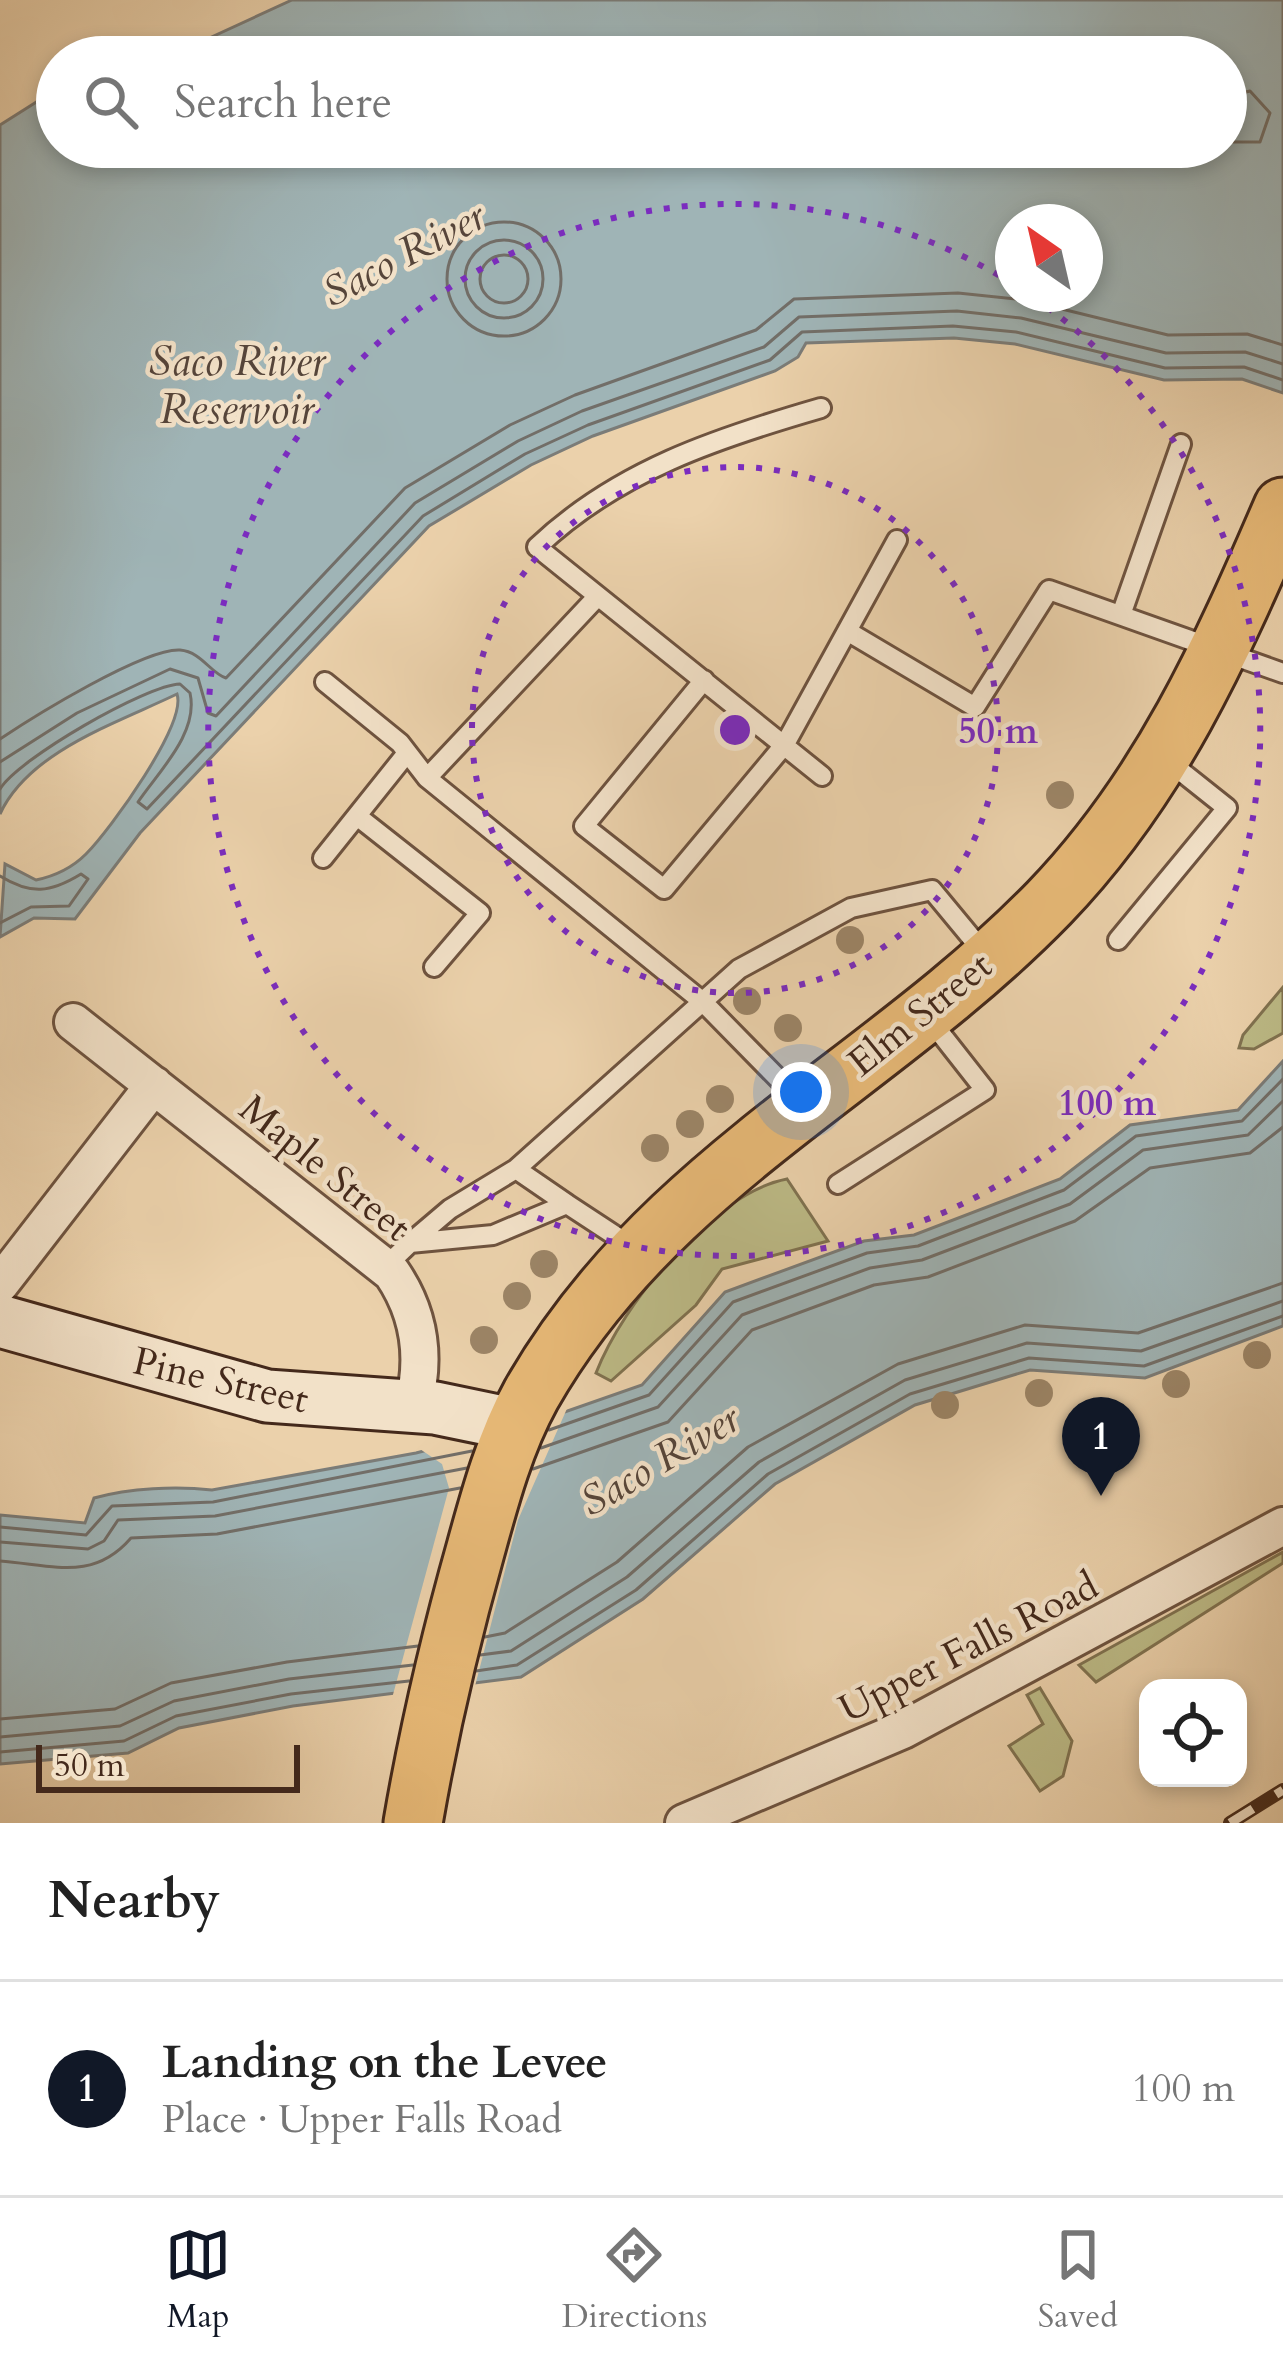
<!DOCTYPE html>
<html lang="en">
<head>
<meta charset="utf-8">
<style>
  :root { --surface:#fff; --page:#f6f6f6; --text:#222; --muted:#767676; --line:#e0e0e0; --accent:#111827 }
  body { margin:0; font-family:Cardo,serif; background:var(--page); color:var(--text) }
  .controls { position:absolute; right:36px; bottom:36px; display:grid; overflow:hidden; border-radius:24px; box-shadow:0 6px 18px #0003 }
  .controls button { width:108px; height:108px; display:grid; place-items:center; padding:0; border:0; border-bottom:3px solid var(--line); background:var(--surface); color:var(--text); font:60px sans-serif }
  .compass { position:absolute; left:995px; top:204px; width:108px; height:108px; border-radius:50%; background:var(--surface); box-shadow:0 6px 18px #0003; rotate:326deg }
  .scale { position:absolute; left:36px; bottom:30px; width:264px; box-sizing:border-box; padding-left:12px; border:6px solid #44291b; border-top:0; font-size:33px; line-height:42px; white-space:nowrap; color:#44291b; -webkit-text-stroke:9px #f2e1c8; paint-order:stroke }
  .you { position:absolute; left:801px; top:1092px; width:42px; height:42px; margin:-30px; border:9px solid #fff; border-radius:50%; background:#1a73e8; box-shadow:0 0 0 18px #1a73e833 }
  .badge { display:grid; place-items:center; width:78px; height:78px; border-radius:50%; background:var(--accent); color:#fff; font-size:39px; font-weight:700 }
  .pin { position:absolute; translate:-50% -99px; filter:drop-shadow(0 3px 6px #0008) }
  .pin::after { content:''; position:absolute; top:63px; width:42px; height:36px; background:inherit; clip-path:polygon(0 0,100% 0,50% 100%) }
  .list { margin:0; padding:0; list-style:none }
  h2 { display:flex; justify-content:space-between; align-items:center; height:156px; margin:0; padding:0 48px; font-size:51px }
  h2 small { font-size:39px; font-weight:400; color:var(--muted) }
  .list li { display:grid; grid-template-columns:78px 1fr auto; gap:36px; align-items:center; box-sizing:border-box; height:216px; padding:0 48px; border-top:3px solid var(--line) }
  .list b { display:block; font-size:45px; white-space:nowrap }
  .list p { margin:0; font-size:39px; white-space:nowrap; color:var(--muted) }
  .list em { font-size:39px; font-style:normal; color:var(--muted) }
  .icon { flex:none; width:66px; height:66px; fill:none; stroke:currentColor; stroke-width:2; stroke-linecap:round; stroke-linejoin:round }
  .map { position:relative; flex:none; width:1283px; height:1823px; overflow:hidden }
  .search { position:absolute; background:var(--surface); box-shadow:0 6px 18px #0003; left:36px; right:36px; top:36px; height:132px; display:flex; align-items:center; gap:30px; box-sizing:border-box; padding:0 42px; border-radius:66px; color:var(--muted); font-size:45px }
  .sheet { height:372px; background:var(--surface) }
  nav { display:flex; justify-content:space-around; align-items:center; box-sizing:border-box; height:168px; border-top:3px solid var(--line); background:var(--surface); font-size:33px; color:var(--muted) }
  nav a { display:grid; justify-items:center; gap:6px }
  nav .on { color:var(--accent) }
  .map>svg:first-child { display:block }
  .green { fill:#bcba86; stroke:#807250; stroke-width:3 }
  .water { fill:#9fb4b6; stroke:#7b7c78; stroke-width:3; fill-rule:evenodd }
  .pier { fill:#ebd1ab }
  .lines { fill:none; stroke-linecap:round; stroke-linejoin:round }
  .shore { stroke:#726e68; stroke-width:3 }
  .lane-casing { stroke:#6e533f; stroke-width:24 }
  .street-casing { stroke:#6e533f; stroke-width:42 }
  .secondary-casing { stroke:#44291b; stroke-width:57 }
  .primary-casing { stroke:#44291b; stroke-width:63 }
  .lane { stroke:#f2e1c8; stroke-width:18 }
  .street { stroke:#f2e1c8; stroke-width:36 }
  .secondary { stroke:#f2e1c8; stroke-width:51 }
  .primary { stroke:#e6b876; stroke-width:57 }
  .rail-casing { stroke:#44291b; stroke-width:14 }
  .rail { stroke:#f2e1c8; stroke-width:9; stroke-dasharray:27; stroke-linecap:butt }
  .tree { fill:#9c8567 }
  .ring { fill:none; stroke:#7b2cbf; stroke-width:6; stroke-dasharray:6 12 }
  .labels { text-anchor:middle; stroke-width:9; stroke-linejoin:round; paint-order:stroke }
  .street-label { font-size:39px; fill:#44291b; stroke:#f2e1c8 }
  .water-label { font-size:42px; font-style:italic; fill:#56453a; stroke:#f2e1c8 }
  .centre { fill:#7b2cbf; stroke:#f2e1c8; stroke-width:6 }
  .ring-label { font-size:36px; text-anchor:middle; font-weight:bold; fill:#7b2cbf; stroke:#f2e1c8; stroke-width:9; stroke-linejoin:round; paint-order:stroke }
</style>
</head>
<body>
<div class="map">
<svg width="1283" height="1823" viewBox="0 0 1283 1823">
  <rect width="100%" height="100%" fill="#ebd1ab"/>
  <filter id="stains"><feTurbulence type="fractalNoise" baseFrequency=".00167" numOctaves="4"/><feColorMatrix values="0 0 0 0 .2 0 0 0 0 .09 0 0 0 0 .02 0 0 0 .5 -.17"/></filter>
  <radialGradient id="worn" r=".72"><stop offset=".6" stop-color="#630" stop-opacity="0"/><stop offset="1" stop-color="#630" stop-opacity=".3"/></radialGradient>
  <path class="green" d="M 1283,987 L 1283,1033 L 1254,1049 L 1239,1048 L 1243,1035 Z
    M 787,1179 L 828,1241 L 722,1269 L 696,1305 L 611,1381 L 596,1373 C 622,1305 712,1193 787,1179 Z
    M 1283,1552 L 1283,1563 L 1096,1682 L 1079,1665 Z
    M 1040,1688 L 1072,1741 L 1063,1776 L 1040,1791 L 1009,1746 L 1043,1724 L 1027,1695 Z"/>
  <path class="water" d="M 292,0 L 1283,0 L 1283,393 L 1242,379 L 1164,380 L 1015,344 L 954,338 L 806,343 L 798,357 L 775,371 L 593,436 L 531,465 L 429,526 L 140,833 L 75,919 L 34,918 L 0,937 L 5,864 L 36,880 C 55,876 72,868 86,854 C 110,830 187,724 177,694 C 117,723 29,751 0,814 L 0,125 L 57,89 L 57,147 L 1226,147 L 1226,57 L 168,57 ZM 1013,222 L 1085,222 L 1085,294 L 1013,294 Z
    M 1283,1061 L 1283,1326 L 1145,1378 L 1030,1370 L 915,1405 L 775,1484 L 643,1599 L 521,1677 L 293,1706 L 179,1728 L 128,1753 L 0,1764 L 0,1515 L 85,1523 L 94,1498 C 130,1488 176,1486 212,1490 L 416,1453 L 536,1422 L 642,1385 L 725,1292 L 864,1241 L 914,1235 L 1060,1179 L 1130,1125 L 1238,1110 Z"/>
  <path class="pier" d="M 569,1404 L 518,1520 L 474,1690 L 391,1702 L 449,1488 L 442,1464 L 417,1447 Z"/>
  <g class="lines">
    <path class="shore" d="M 1226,97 L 1250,91 L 1270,113 L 1260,142 L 1226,142
      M447 279a57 57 0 1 1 114 0a57 57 0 1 1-114 0Z
      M465 279a39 39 0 1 1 78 0a39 39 0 1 1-78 0Z
      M480 279a24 24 0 1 1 48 0a24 24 0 1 1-48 0Z
      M 0,739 C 33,717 144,648 180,650 C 202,652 210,673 226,678 L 405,488 L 510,425 L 575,395 L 756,330 L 794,299 L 958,293 L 1025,300 L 1168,335 L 1247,334 L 1283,345
      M 0,762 L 77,713 L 170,669 L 198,678 L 208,713 L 216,716 L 415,503 L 518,441 L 582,411 L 764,347 L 799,317 L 957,311 L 1021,318 L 1166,353 L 1245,352 L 1283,364
      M 0,789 C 18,759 146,685 180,684 L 190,693 C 199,733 159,771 138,802 L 147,809 L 423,516 L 525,454 L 588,425 L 770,360 L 802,332 L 953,326 L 1016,332 L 1165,368 L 1244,367 L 1283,380
      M 0,876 C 31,895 50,893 81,874 L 88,879 L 69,906 L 31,907 L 0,923
      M 549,1430 L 649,1395 L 733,1302 L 867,1253 L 918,1246 L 1064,1190 L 1136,1136 L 1242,1121 L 1283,1079
      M 541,1448 L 658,1407 L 742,1315 L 870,1268 L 922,1260 L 1070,1204 L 1143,1150 L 1248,1135 L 1283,1101
      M 533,1469 L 668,1422 L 752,1330 L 874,1285 L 928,1277 L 1075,1221 L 1150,1168 L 1250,1153 L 1283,1127
      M 0,1527 L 86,1535 L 112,1506 L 213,1502 L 472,1451
      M 0,1542 L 88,1549 L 104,1541 L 118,1520 L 215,1516 L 467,1468
      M 0,1561 C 53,1565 93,1582 131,1538 L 217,1534 L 460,1488
      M 485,1637 L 505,1633 L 617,1562 L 748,1447 L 898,1364 L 1025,1325 L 1138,1333 L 1283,1283
      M 480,1655 L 511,1651 L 627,1577 L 759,1462 L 905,1380 L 1027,1343 L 1141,1351 L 1283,1301
      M 476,1671 L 517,1665 L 636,1590 L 768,1474 L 910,1394 L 1029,1358 L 1144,1366 L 1283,1316
      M 0,1719 L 115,1709 L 171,1683 L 287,1662 L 418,1646
      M 0,1737 L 120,1726 L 174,1701 L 289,1679 L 413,1665
      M 0,1752 L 124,1741 L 176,1716 L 291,1694 L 409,1681"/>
    <g class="lane-casing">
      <path id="lane" d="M 821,408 C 717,438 617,471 537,547 L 822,776
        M 1121,615 L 1181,444
        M 847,631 L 975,707 L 1049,590 L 1283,673
        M 704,680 L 584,826 L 664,889 L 785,744 L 897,540
        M 325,682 L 400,743 L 427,778 L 703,1002 L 802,1103
        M 427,778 L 597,597
        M 357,816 L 480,913 L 434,967
        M 323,858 L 407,753
        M 1118,940 L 1227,808 L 1168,761
        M 516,1169 L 739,969 L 851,908 L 932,890 L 985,954
        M 838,1184 L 985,1090 L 930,1020
        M 410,1243 L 450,1209 L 516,1169 L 567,1204
        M 386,1266 L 410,1243 L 493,1235 L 567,1204 L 634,1248"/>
    </g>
    <g class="street-casing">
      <path id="street" d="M 73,1022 L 392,1273 C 420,1314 426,1358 413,1406
        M 0,1284 L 154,1085
        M 684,1823 L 903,1730 L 1283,1526"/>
    </g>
    <g class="secondary-casing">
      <path id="secondary" d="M 0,1321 L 267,1396 L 435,1408 L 517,1425"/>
    </g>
    <g class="primary-casing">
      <path id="primary" d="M 413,1823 C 429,1730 450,1640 476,1548 C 490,1497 505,1442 531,1395 C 657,1173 879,1078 1049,903 C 1160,788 1220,653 1283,507"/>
    </g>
    <use href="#lane" class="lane"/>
    <use href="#street" class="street"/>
    <use href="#secondary" class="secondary"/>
    <use href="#primary" class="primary"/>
    <g class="rail-casing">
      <path id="rail" d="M 1230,1823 L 1283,1790"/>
    </g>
    <use href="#rail" class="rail"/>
  </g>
  <g class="tree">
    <circle cx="1060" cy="795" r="14"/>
    <circle cx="850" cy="940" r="14"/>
    <circle cx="747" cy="1001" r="14"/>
    <circle cx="788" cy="1028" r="14"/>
    <circle cx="720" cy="1099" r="14"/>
    <circle cx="690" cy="1124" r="14"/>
    <circle cx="655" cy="1148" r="14"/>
    <circle cx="544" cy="1264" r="14"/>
    <circle cx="517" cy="1296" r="14"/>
    <circle cx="484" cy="1340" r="14"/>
    <circle cx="1257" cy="1355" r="14"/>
    <circle cx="1176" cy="1384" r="14"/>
    <circle cx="1039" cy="1393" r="14"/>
    <circle cx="945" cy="1405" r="14"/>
  </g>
  <g class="ring">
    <circle cx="735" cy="730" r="263"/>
    <path d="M1033 297A526 526 0 1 1 1010 282"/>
  </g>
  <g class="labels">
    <g class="street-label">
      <text transform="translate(919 1013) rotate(-39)" y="14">Elm Street</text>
      <text transform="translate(326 1167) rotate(39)" y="14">Maple Street</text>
      <text transform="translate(221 1379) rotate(13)" y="14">Pine Street</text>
      <text transform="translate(968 1646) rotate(-27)" y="14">Upper Falls Road</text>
    </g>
    <g class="water-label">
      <text transform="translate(403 253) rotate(-28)" y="15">Saco River</text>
      <text x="237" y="375">Saco River<tspan x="237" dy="48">Reservoir</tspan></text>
      <text transform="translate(659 1459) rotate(-31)" y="15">Saco River</text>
    </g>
  </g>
  <circle cx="735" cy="730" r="18" class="centre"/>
  <g class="ring-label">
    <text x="998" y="743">50 m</text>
    <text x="1107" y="1115">100 m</text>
  </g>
  <rect width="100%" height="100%" filter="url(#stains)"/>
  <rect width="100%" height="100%" fill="url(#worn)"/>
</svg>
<div class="controls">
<button><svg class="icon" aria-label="locate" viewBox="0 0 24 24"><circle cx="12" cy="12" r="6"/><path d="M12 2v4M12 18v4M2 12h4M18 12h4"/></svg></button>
</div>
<svg class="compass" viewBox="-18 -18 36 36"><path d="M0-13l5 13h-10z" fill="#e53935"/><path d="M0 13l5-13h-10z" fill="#767676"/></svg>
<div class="scale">50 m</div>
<div class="you"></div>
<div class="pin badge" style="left:1101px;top:1496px">1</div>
<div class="search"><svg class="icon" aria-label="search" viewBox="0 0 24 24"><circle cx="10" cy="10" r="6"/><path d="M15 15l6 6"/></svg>Search here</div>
</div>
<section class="sheet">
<h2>Nearby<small></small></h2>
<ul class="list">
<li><span class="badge">1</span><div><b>Landing on the Levee</b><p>Place · Upper Falls Road</p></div><em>100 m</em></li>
</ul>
</section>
<nav>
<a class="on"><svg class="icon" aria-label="map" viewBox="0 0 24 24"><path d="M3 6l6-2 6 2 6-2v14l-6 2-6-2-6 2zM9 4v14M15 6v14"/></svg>Map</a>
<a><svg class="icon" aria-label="directions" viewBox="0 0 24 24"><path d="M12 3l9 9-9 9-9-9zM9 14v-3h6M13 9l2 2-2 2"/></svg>Directions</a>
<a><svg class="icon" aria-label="saved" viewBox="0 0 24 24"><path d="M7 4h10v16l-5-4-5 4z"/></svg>Saved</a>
</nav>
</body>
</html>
